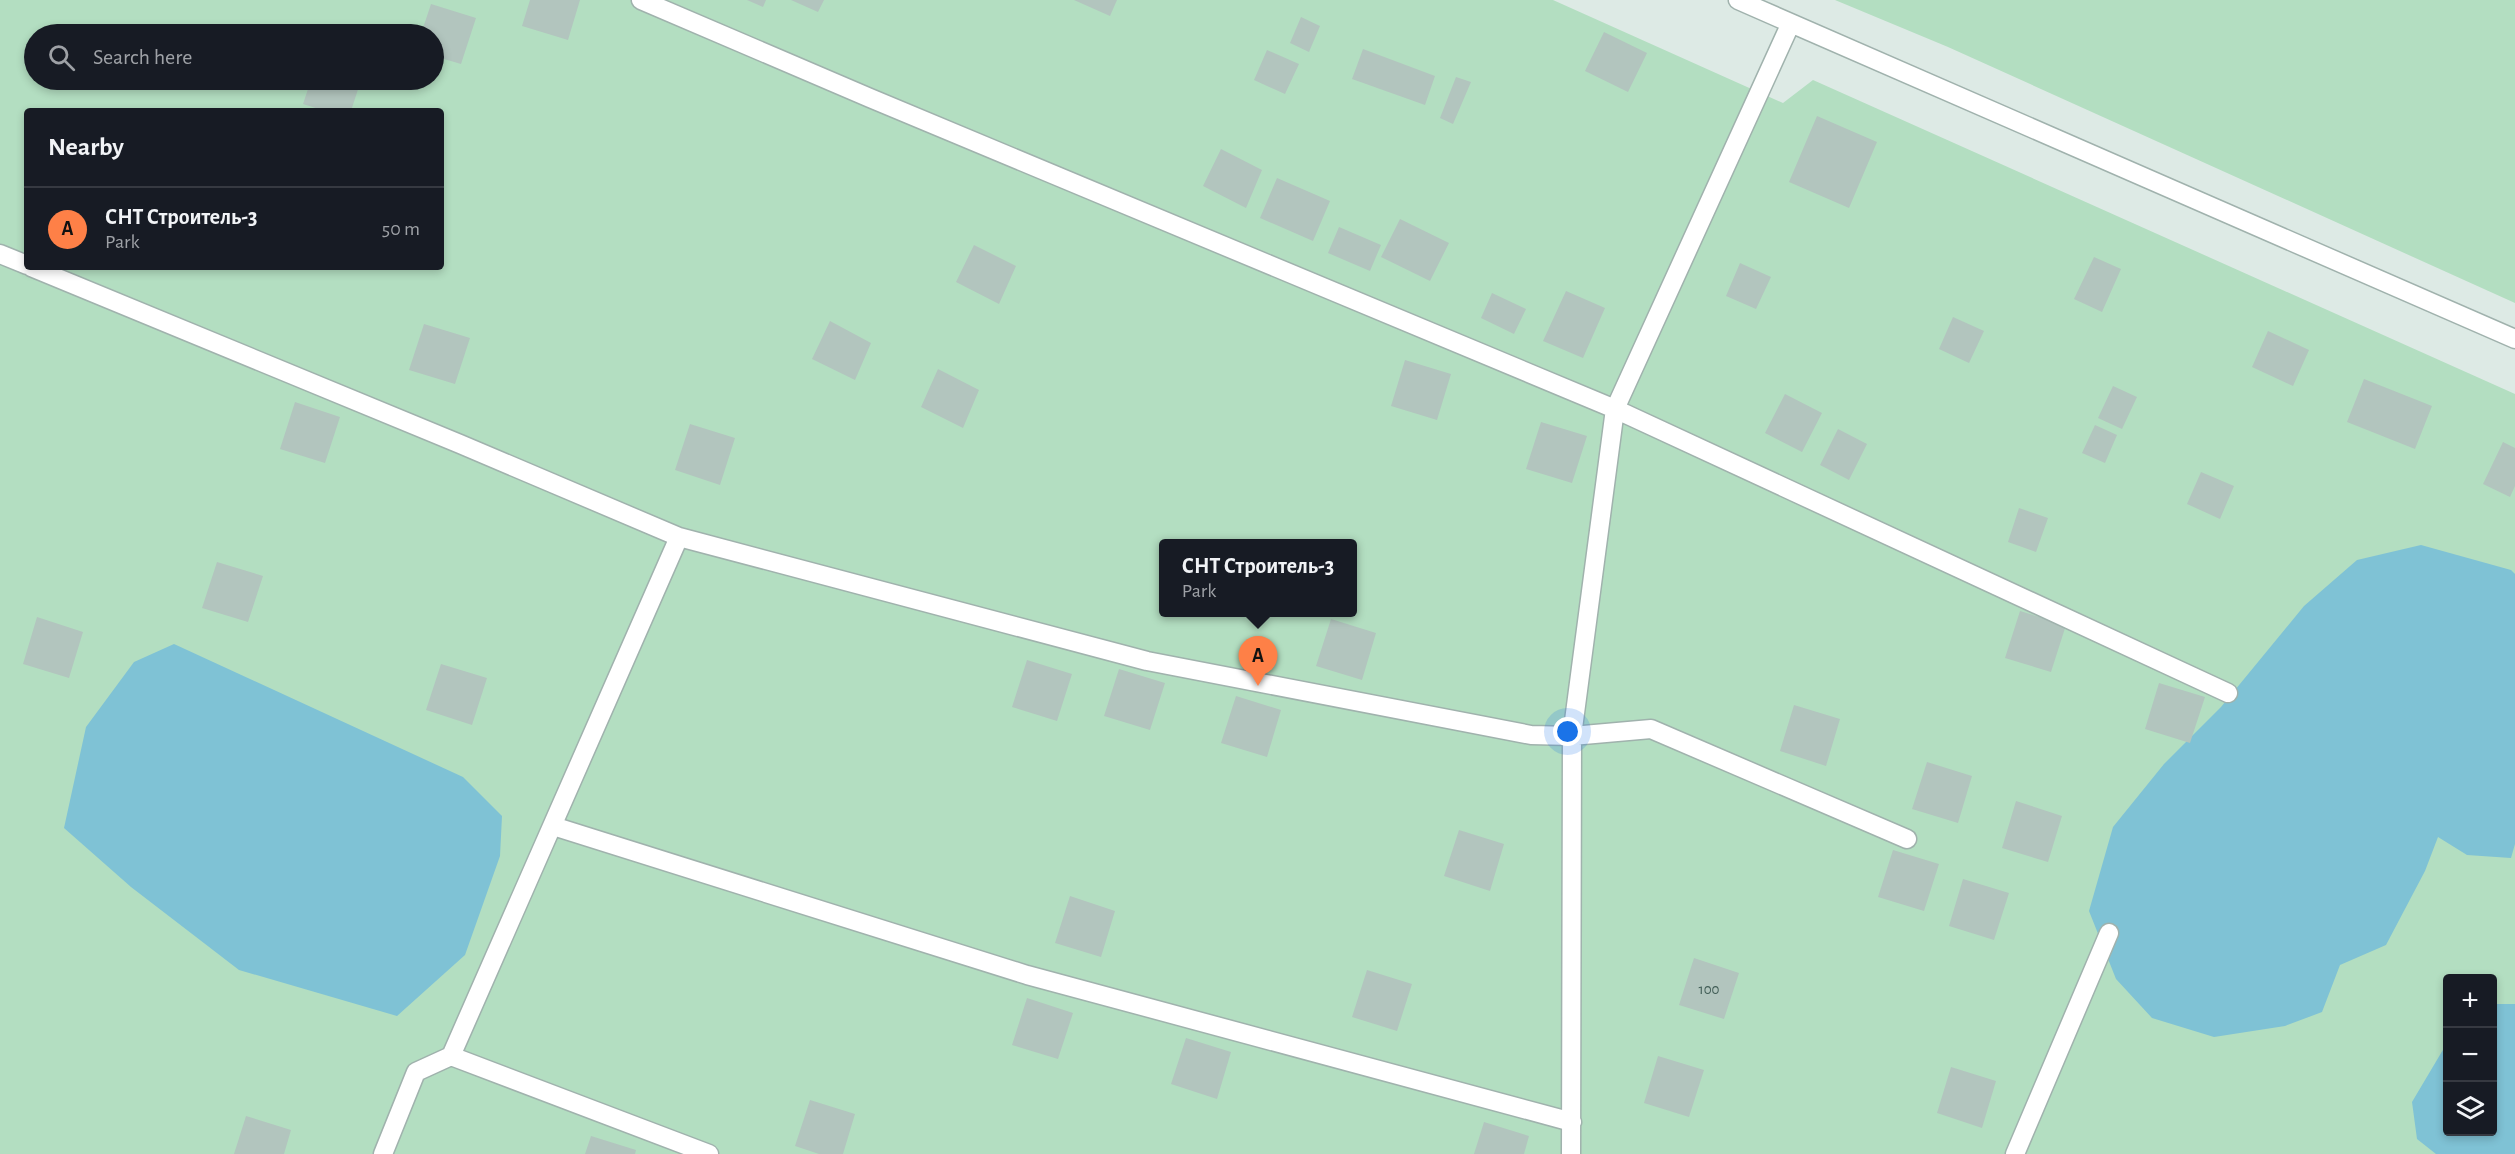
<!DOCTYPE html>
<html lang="en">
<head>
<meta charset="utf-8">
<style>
  :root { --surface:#171b24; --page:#242831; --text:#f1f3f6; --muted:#9ea1a6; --line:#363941; --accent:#fe8047 }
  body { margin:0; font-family:"Alegreya Sans",sans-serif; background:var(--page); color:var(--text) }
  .controls { position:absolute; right:18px; bottom:18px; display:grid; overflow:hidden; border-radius:6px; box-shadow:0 3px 9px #0003 }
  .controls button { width:54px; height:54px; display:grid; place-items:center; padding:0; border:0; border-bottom:2px solid var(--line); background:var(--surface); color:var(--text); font:30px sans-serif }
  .you { position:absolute; left:1568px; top:732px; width:21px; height:21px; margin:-15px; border:4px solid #fff; border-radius:50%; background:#1a73e8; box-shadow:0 0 0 9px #1a73e833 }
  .badge { display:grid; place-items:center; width:39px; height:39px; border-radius:50%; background:var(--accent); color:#111; font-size:20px; font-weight:700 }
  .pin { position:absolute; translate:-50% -50px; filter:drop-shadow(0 2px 3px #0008) }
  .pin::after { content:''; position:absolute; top:32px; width:21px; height:18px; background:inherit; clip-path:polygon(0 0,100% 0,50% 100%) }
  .popup { position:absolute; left:1159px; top:539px; width:198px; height:78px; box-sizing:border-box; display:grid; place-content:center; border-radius:6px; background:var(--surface); filter:drop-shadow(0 2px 4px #0005); font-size:20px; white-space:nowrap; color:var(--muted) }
  .popup b { font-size:22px; color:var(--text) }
  .popup::after { content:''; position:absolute; left:50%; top:100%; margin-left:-12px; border:12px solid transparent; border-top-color:var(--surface) }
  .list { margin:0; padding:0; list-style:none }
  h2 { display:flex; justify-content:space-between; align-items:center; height:78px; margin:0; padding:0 24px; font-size:26px }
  h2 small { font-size:20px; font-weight:400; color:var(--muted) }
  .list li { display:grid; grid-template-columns:39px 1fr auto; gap:18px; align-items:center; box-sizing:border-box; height:84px; padding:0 24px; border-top:2px solid var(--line) }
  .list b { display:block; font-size:22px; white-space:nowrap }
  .list p { margin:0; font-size:20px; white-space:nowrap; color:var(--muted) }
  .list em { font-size:20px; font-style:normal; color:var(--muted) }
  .icon { flex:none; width:33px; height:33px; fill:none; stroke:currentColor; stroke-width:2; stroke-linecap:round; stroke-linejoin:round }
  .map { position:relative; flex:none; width:2515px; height:1154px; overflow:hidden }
  .search { position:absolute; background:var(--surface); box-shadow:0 3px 9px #0003; left:24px; top:24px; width:420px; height:66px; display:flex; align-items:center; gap:15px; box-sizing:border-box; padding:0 21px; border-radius:33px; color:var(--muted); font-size:22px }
  .panel { position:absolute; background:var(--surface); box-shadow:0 3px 9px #0003; left:24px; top:108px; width:420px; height:162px; border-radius:6px }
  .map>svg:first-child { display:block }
  .green { fill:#b3dec1; fill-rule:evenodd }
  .water { fill:#7fc2d5 }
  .building { fill:#b2c5be }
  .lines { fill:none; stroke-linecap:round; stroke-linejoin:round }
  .minor-casing { stroke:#a0b2ad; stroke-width:21 }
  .minor { stroke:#fff; stroke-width:18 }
  .labels { text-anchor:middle; stroke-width:4.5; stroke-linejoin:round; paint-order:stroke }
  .number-label { font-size:15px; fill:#425e57 }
</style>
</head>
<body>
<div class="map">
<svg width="2515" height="1154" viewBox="0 0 2515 1154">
  <rect width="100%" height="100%" fill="#ddeae5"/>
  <path class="green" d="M 0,0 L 1553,0 L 1783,103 L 1813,80 L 2515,394 L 2515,1154 L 0,1154 ZM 34,34 L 434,34 L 434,80 L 34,80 ZM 27,111 L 441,111 L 441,267 L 27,267 ZM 1164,544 L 1352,544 L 1352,612 L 1164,612 ZM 2448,978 L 2492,978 L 2492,1132 L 2448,1132 Z
    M 1835,0 L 2515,0 L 2515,303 L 1948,47 Z"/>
  <path class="water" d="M 2421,545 L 2511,570 L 2515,574 L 2515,844 L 2511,858 L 2467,855 L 2438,837 L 2425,871 L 2386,945 L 2340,965 L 2322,1012 L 2285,1026 L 2214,1037 L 2152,1018 L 2116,979 L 2089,911 L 2113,827 L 2164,764 L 2221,707 L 2304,606 L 2357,560 Z
    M 174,644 L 463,777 L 502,816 L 500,856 L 465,955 L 397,1016 L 239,970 L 131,887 L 64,828 L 86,727 L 134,662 Z
    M 2493,1004 L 2515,1004 L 2515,1154 L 2436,1154 L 2417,1139 L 2412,1102 L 2447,1043 L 2448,1132 L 2492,1132 Z"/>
  <path class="building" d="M 530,0 L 580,0 L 568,40 L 522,26 Z
    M 747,0 L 766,0 L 763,7 Z
    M 791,0 L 824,0 L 818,12 Z
    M 1074,0 L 1117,0 L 1110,16 Z
    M 431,4 L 476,18 L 461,64 L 434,56 L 434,34 L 421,34 Z
    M 1301,17 L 1320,26 L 1309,52 L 1290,43 Z
    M 1604,32 L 1647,53 L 1628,92 L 1585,71 Z
    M 1363,49 L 1435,76 L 1425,105 L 1352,79 Z
    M 1267,50 L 1299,64 L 1285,94 L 1254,80 Z
    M 1456,77 L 1471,82 L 1453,124 L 1440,118 Z
    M 311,80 L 361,80 L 351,111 L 325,111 L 303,104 Z
    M 1817,116 L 1877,142 L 1849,208 L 1789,182 Z
    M 1221,149 L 1262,170 L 1246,208 L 1203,186 Z
    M 1277,178 L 1330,201 L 1313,241 L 1260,218 Z
    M 1400,219 L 1449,243 L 1430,281 L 1381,257 Z
    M 1339,227 L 1381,245 L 1370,271 L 1328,253 Z
    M 974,245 L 1016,266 L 999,304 L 956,282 Z
    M 2094,257 L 2121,269 L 2102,312 L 2074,299 Z
    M 1740,263 L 1771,277 L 1756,309 L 1726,296 Z
    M 1566,291 L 1605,308 L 1583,358 L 1543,341 Z
    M 1492,293 L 1526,309 L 1514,334 L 1481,318 Z
    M 1953,317 L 1984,331 L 1969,363 L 1939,349 Z
    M 830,321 L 871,343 L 855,380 L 812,359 Z
    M 424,324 L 470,338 L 455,384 L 409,370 Z
    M 2268,331 L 2309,350 L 2293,386 L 2252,367 Z
    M 1405,360 L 1451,374 L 1437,420 L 1391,406 Z
    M 938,369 L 979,390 L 963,428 L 921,407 Z
    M 2364,379 L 2432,406 L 2415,449 L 2347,422 Z
    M 2113,386 L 2137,397 L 2122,429 L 2098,418 Z
    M 1785,394 L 1822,413 L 1802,452 L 1765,433 Z
    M 295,402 L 340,417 L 325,463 L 280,449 Z
    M 1541,422 L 1587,436 L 1572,483 L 1526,469 Z
    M 690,424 L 735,438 L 720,485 L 675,470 Z
    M 2095,425 L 2117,435 L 2105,463 L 2082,453 Z
    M 1838,429 L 1867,444 L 1849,480 L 1820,465 Z
    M 2503,442 L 2515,448 L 2515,486 L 2510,497 L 2483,484 Z
    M 2201,472 L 2234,486 L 2220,519 L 2187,504 Z
    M 2019,508 L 2048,518 L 2036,552 L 2008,542 Z
    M 217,562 L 263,576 L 248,622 L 202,608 Z
    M 2020,611 L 2066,625 L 2051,672 L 2005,658 Z
    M 37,617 L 83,632 L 69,678 L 23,664 Z
    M 1331,619 L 1376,633 L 1362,680 L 1316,666 Z
    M 1027,660 L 1072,674 L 1057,721 L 1012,707 Z
    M 441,664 L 487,678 L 472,725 L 426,710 Z
    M 1119,669 L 1165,683 L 1150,730 L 1104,716 Z
    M 2159,683 L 2205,697 L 2190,743 L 2145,729 Z
    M 1236,696 L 1281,710 L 1267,757 L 1221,743 Z
    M 1794,705 L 1840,719 L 1826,766 L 1780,751 Z
    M 1927,762 L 1972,776 L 1958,823 L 1912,809 Z
    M 2016,801 L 2062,816 L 2048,862 L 2002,848 Z
    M 1459,830 L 1504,844 L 1490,891 L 1444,876 Z
    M 1893,850 L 1939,864 L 1924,911 L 1878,897 Z
    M 1963,879 L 2009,893 L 1994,940 L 1949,926 Z
    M 1070,896 L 1115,911 L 1101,957 L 1055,943 Z
    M 1694,958 L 1739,973 L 1724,1019 L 1679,1005 Z
    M 1367,970 L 1412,984 L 1397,1031 L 1352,1017 Z
    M 1027,998 L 1073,1013 L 1058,1059 L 1012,1045 Z
    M 1186,1038 L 1231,1052 L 1217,1099 L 1171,1084 Z
    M 1658,1056 L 1704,1070 L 1689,1117 L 1644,1103 Z
    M 1951,1067 L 1996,1081 L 1982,1128 L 1937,1113 Z
    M 810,1100 L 855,1114 L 843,1154 L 819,1154 L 795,1146 Z
    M 246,1116 L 291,1130 L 284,1154 L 234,1154 Z
    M 1484,1122 L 1529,1136 L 1524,1154 L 1474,1154 Z
    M 591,1136 L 636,1150 L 635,1154 L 585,1154 Z"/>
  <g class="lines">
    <g class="minor-casing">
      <path id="minor" d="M 641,0 L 870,98 L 1615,409 L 2228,693
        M 1738,0 L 2515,339
        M 0,254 L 27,265
        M 31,267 L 460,444 L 679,537 L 1147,661 L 1531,735 L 1572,736 L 1651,729 L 1907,839
        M 553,826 L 1027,975 L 1572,1122
        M 451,1056 L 709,1154
        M 383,1154 L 416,1072 L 451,1056 L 679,537
        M 1571,1154 L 1572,736 L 1615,409 L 1790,25
        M 2015,1154 L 2109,933"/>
    </g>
    <use href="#minor" class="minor"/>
  </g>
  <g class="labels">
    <g class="number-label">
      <text x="1709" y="994">100</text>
    </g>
  </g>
</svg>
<div class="controls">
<button>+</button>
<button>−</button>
<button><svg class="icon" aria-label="layers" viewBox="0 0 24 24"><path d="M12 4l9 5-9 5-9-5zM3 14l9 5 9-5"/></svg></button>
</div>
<div class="you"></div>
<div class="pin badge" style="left:1258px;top:686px">A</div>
<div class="popup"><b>СНТ Строитель-3</b>Park</div>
<div class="search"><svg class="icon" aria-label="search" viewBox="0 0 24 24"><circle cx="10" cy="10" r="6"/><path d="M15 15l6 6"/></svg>Search here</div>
<section class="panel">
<h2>Nearby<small></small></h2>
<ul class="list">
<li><span class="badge">A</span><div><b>СНТ Строитель-3</b><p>Park</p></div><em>50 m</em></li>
</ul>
</section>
</div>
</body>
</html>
